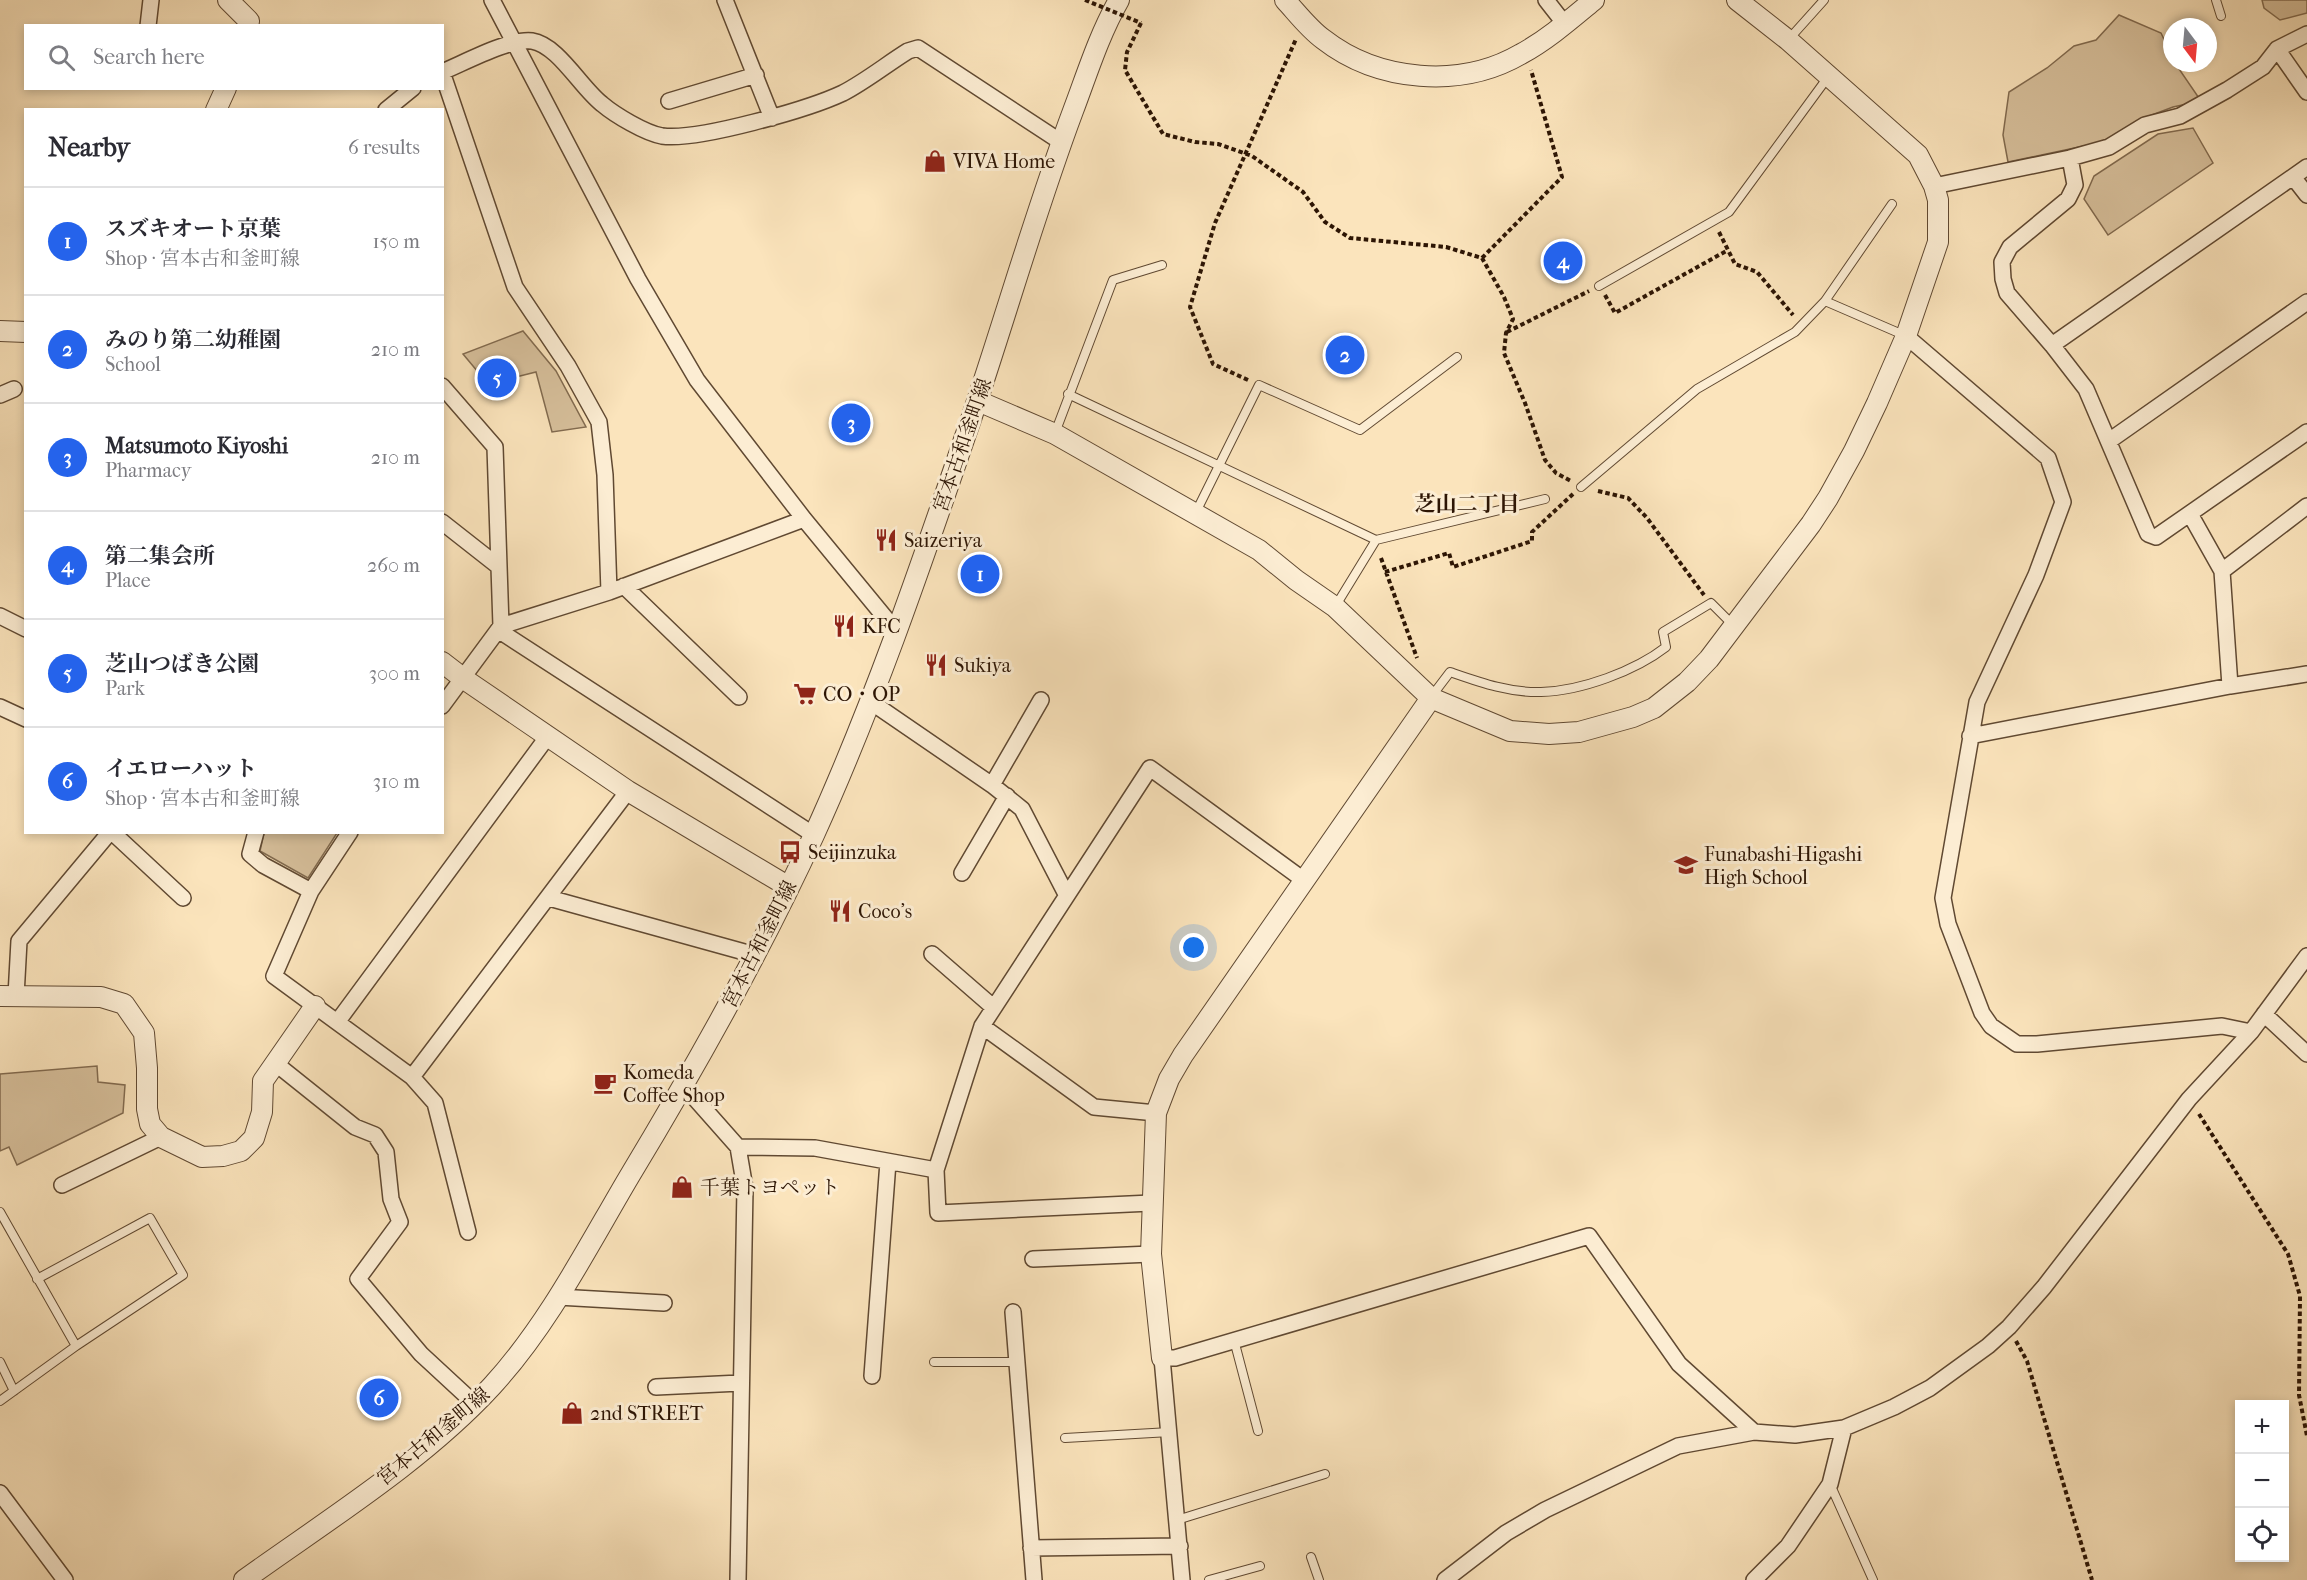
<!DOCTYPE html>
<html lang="en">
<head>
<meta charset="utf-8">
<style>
  :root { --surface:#fff; --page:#f2f2f3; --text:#2b2b33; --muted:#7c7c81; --line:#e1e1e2; --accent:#2563eb }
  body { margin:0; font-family:"IM FELL French Canon","Noto Serif JP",serif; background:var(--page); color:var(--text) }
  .controls { position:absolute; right:18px; bottom:18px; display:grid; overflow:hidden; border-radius:0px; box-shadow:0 3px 9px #0003 }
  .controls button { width:54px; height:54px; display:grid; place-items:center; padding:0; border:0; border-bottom:2px solid var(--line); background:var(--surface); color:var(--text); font:30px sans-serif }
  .compass { position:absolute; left:2163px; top:18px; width:54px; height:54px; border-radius:50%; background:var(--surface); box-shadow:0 3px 9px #0003; rotate:164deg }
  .you { position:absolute; left:1194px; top:948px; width:21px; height:21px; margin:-15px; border:4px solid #fff; border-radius:50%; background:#1a73e8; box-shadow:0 0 0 9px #1a73e833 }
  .badge { display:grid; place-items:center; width:39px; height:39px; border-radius:50%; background:var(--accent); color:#fff; font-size:20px; font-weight:700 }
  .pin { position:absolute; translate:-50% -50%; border:3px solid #fff; box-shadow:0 2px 6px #0006 }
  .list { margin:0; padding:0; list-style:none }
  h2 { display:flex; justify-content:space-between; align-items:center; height:78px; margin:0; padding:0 24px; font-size:26px }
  h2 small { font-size:20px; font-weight:400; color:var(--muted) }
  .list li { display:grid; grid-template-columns:39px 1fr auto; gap:18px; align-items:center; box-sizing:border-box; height:108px; padding:0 24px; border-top:2px solid var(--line) }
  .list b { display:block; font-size:22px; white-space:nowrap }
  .list p { margin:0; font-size:20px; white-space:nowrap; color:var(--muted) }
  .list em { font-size:20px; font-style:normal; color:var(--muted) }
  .icon { flex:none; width:33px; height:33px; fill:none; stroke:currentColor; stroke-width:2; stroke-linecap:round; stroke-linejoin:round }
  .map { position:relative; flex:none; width:2307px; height:1580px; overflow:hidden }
  .search { position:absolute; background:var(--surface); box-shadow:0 3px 9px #0003; left:24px; top:24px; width:420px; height:66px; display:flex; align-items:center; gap:15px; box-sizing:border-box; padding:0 21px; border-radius:0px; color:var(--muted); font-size:22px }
  .panel { position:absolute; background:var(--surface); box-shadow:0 3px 9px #0003; left:24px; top:108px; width:420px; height:726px; border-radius:0px }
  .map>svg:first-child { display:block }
  .green { fill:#d8c19d; stroke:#826b50; stroke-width:1.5 }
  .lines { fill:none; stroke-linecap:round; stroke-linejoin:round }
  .service-casing { stroke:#604932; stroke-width:10 }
  .minor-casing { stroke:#604932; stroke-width:18 }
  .tertiary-casing { stroke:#604932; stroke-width:22 }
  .path { stroke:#2d1504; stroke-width:4; stroke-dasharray:4.5 3; stroke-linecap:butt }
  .service { stroke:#fcedd3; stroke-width:8 }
  .minor { stroke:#fcedd3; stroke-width:15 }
  .tertiary { stroke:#fcedd3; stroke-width:20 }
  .path-bridge { stroke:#2d1504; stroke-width:4; stroke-dasharray:4.5 3; stroke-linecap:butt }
  .labels { text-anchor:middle; stroke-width:6; stroke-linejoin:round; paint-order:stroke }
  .poi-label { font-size:20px; fill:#2d1504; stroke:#fcedd3; text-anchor:start }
  .street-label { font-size:20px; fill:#2d1504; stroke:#fcedd3 }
  .neighbourhood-label { font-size:21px; font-weight:bold; fill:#2d1504; stroke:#fcedd3 }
</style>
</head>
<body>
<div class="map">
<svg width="2307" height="1580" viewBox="0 0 2307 1580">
  <rect width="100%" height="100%" fill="#fbe4bc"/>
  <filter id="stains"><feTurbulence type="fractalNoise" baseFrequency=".00333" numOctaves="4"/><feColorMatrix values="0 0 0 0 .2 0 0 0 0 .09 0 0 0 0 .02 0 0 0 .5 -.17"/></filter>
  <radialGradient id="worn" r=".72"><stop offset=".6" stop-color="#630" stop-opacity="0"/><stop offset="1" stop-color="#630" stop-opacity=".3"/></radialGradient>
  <path class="green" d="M 2262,0 L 2307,0 L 2307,13 L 2280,20 L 2264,8 Z
    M 2119,15 L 2161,33 L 2172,56 L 2172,63 L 2175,63 L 2201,101 L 2173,107 L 2144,118 L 2112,140 L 2008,162 L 2003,135 L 2009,92 L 2047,68 L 2074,46 L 2096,40 Z
    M 2193,128 L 2213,163 L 2108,235 L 2084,199 L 2094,176 L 2158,134 Z
    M 523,331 L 556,371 L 586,427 L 552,432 L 536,372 L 488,384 L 463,354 Z
    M 264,833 L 337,833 L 308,878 L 260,851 Z
    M 97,1066 L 98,1082 L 125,1085 L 123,1113 L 17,1165 L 9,1147 L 0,1151 L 0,1074 Z"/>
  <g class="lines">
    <g class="service-casing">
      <path id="service" d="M 2216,0 L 2221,16
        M 1789,39 L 1824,0
        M 1599,286 L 1729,212 L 1828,77
        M 1825,301 L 1906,336
        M 1068,394 L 1376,540 L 1545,499
        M 1055,433 L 1113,280 L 1162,265
        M 1581,487 L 1697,389 L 1795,332 L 1825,301 L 1892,204
        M 1196,512 L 1259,385 L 1360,430 L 1457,357
        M 1335,607 L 1376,540
        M 1431,697 L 1450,672 C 1479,682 1509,693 1541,692 C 1581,691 1635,671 1666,647 L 1663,632 L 1711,603 L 1733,625
        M 0,1212 L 76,1346
        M 1234,1340 L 1258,1431
        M 0,1362 L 14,1391
        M 934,1362 L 1017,1362
        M 0,1401 L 76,1346 L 183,1275 L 150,1218 L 37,1279
        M 1065,1438 L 1170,1432
        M 1830,1484 L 1873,1580
        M 1177,1520 L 1325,1474
        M 1311,1557 L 1319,1580
        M 1209,1580 L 1260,1566"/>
    </g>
    <g class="minor-casing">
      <path id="minor" d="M 492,0 L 638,279 L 697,380 L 804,519 L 897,632
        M 725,0 L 772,118
        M 1546,0 L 1564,23
        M 148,26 L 151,0
        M 2277,49 L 2307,92
        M 442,72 C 464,63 510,38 532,41 C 558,45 581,88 602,104 C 615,115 645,133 662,136 C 698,141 809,109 843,93 C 866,81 887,64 908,51 L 918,48 L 1061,142
        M 442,72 L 515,287 L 568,366 L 599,422 L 605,475 L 609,592
        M 669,101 L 756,75
        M 386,110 L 413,88
        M 2070,158 L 2075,185 L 2068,199 L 2010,247 L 2002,262 L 2003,279 L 2007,293 L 2052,345 L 2086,389 L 2148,534 L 2156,537 L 2307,432
        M 2293,177 L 2307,195
        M 1934,186 L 2070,158 L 2109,147 L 2145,125 L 2180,116 L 2227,90 L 2263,67 L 2277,49 L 2307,34
        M 1906,336 L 2048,458 L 2063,502 L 2036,575 L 1977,702 L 1943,898 L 1948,924 L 1982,1013 L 1991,1026 L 2017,1044 L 2037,1044 L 2222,1026 L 2251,1032
        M 2052,345 L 2307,167
        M 442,386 L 495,447 L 501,626 L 442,706
        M 0,395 L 14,389
        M 2109,441 L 2307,302
        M 2190,514 L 2222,571 L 2230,686
        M 442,522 L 498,566
        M 2222,571 L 2307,506
        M 624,586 L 739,697
        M 0,616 L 26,629
        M 501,626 L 609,592 L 804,519
        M 498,630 L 814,835
        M 871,702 L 992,785 L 1022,809 L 1066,894
        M 0,707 L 26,719
        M 1970,736 L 2230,686 L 2307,674
        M 992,785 L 1041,700
        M 112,832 L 183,898
        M 256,832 L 250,854 L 263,865 L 311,891
        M 350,832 L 311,891 L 274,976 L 412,1077 L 435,1103 L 468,1232
        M 962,873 L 1007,796
        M 549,898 L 755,955
        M 932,954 L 993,1007
        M 16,996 L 19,941 L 110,832
        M 2264,1014 L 2307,1054
        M 338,1021 L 548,736
        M 982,1026 L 1094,1107 L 1156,1113
        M 275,1063 L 355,1127 L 375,1135 L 386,1152 L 391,1199 L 400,1222 L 358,1279 L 421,1354 L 474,1403
        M 412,1077 L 628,791
        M 684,1086 L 738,1147 L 745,1188 L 738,1580
        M 738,1147 L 815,1148 L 936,1170
        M 62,1185 L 161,1137
        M 1151,1203 L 938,1213 L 936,1170 L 982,1026 L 1150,768 L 1305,881
        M 1033,1259 L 1151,1254
        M 558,1297 L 664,1303
        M 1013,1312 L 1034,1580
        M 872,1376 L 888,1162
        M 656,1387 L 740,1383
        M 0,1493 L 65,1580
        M 1031,1548 L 1180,1546
        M 1182,1580 L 1162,1358 L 1175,1358 L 1589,1236 L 1679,1364 L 1754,1432
        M 1445,1580 L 1506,1533 L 1545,1510 L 1678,1446 L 1754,1432 L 1795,1435 L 1844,1428 L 1894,1407 L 1930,1388 L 1988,1346 L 2009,1327 L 2044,1287 L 2189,1099 L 2251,1032 L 2307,956
        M 1754,1580 L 1788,1546 L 1830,1484 L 1844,1428"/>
    </g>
    <g class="tertiary-casing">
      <path id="tertiary" d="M 228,0 L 249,21 L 248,26
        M 1285,0 C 1297,13 1309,29 1323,39 C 1378,82 1461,89 1521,54 C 1547,40 1571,19 1594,0
        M 216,110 L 226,88
        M 0,331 L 26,332
        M 978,401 L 1055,434 L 1259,550 L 1296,580 L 1335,607 L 1431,698 L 1510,731 L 1549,734 L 1579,732 L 1633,717 L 1654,708 L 1687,682 L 1709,659 L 1811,524 L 1828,498 L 1854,451 L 1877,403 L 1906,336 L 1938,242 L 1938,200 L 1934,186 L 1918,155 L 1788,40 L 1737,0
        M 442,662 L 464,679 L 628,791 L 789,887
        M 0,996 L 101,997 L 124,1004 L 144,1033 L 147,1068 L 147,1109 L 150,1124 L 161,1137 L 202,1157 L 223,1156 L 241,1151 L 254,1138 L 262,1112 L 263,1081 L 315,1006
        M 1162,1358 L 1151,1254 L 1156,1113 L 1169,1079 L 1183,1055 L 1431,698
        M 244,1580 C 326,1521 423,1461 492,1386 C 548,1325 587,1248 629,1177 C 696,1066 760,953 814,835 C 874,703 921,565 968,428 C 1004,323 1034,215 1073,111 C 1087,74 1099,35 1119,0"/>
    </g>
    <path class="path" d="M 1141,23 L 1127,52 L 1125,70 L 1163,134 L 1195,142 L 1218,144 L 1252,156 L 1303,192 L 1325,222 L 1350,238 L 1446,247 L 1482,258 L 1504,297 L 1513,319 L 1506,333 L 1504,353 L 1525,403 L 1545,460 L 1556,473 L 1571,481
      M 1719,232 L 1735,264 L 1757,272 L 1793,315
      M 1482,258 L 1562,177 L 1531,70
      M 1605,295 L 1615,313 L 1728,250
      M 1507,332 L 1589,291
      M 1248,380 L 1213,364 L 1190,307 L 1215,223 L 1296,39
      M 1598,491 L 1628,498 L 1647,518 L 1704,595
      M 1381,558 L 1417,658
      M 1385,572 L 1449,553 L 1453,567 L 1532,541 L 1532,532 L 1573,494
      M 2199,1114 L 2288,1254 L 2300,1296 L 2299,1395 L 2307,1436
      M 2016,1341 L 2027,1361 L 2092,1580"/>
    <use href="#service" class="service"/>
    <use href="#minor" class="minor"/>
    <use href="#tertiary" class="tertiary"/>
    <path class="path-bridge" d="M 1085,0 L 1141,23"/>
  </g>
  <defs>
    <g id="shop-bare" transform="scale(1.8)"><path d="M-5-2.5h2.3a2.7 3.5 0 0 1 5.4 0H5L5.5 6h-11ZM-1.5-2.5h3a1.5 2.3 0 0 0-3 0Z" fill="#8f2418" stroke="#fcedd3" stroke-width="2.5" paint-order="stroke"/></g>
    <g id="restaurant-bare" transform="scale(1.8)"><path d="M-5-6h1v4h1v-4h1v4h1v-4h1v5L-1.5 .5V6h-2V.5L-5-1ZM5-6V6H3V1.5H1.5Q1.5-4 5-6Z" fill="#8f2418" stroke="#fcedd3" stroke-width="2.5" paint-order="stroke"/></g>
    <g id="supermarket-bare" transform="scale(1.8)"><path d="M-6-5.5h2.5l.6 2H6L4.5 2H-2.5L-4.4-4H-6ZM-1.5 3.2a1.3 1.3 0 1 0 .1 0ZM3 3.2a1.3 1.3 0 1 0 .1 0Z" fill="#8f2418" stroke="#fcedd3" stroke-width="2.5" paint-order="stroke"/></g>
    <g id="bus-bare" transform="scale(1.8)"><path d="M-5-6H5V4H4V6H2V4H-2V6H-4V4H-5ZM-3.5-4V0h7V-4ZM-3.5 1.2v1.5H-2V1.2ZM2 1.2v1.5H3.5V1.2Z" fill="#8f2418" stroke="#fcedd3" stroke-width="2.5" paint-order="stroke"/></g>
    <g id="school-bare" transform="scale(1.8)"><path d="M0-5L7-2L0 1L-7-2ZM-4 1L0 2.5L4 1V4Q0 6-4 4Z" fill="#8f2418" stroke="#fcedd3" stroke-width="2.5" paint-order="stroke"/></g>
    <g id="cafe-bare" transform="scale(1.8)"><path d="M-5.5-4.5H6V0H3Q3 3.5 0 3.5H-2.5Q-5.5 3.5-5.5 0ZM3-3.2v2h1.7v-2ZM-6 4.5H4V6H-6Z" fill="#8f2418" stroke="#fcedd3" stroke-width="2.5" paint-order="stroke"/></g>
  </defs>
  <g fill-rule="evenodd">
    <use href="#shop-bare" x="935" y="161"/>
    <use href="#restaurant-bare" x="886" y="540"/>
    <use href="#restaurant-bare" x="844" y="626"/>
    <use href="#restaurant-bare" x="936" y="665"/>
    <use href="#supermarket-bare" x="805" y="694"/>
    <use href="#bus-bare" x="790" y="852"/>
    <use href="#school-bare" x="1686" y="865"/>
    <use href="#restaurant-bare" x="840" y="911"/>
    <use href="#cafe-bare" x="605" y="1083"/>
    <use href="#shop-bare" x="682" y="1187"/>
    <use href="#shop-bare" x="572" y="1413"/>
  </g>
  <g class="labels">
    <g class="poi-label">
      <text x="953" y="168">VIVA Home</text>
      <text x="904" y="547">Saizeriya</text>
      <text x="862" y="633">KFC</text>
      <text x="954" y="672">Sukiya</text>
      <text x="823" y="701">CO・OP</text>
      <text x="808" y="859">Seijinzuka</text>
      <text x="1704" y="861">Funabashi-Higashi<tspan x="1704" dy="23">High School</tspan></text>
      <text x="858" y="918">Coco's</text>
      <text x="623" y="1079">Komeda<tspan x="623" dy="23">Coffee Shop</tspan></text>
      <text x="700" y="1194">千葉トヨペット</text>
      <text x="590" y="1420">2nd STREET</text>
    </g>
    <g class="street-label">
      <text transform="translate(962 445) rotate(-71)" y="7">宮本古和釜町線</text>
      <text transform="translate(759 944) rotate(-63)" y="7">宮本古和釜町線</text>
      <text transform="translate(433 1436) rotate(-40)" y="7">宮本古和釜町線</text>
    </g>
    <g class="neighbourhood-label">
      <text x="1467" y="511">芝山二丁目</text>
    </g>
  </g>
  <rect width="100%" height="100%" filter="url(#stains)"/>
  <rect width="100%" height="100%" fill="url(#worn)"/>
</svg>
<div class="controls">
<button>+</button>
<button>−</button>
<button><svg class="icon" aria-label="locate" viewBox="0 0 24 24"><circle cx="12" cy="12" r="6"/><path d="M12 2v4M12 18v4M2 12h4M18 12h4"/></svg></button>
</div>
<svg class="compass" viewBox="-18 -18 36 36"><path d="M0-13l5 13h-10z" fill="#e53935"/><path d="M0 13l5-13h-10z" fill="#7c7c81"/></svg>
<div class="you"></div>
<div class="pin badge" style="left:980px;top:574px">1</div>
<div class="pin badge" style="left:1345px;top:355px">2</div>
<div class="pin badge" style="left:851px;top:423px">3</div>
<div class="pin badge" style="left:1563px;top:261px">4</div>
<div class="pin badge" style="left:497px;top:378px">5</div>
<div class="pin badge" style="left:379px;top:1398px">6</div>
<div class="search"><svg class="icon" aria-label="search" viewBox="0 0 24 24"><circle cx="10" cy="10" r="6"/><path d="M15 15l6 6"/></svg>Search here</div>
<section class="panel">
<h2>Nearby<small>6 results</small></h2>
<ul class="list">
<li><span class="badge">1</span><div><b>スズキオート京葉</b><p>Shop · 宮本古和釜町線</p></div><em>150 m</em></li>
<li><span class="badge">2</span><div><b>みのり第二幼稚園</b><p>School</p></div><em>210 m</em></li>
<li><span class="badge">3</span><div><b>Matsumoto Kiyoshi</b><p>Pharmacy</p></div><em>210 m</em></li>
<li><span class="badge">4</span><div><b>第二集会所</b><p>Place</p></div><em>260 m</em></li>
<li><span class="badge">5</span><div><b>芝山つばき公園</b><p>Park</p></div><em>300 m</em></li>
<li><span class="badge">6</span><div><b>イエローハット</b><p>Shop · 宮本古和釜町線</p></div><em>310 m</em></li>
</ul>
</section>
</div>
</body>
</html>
